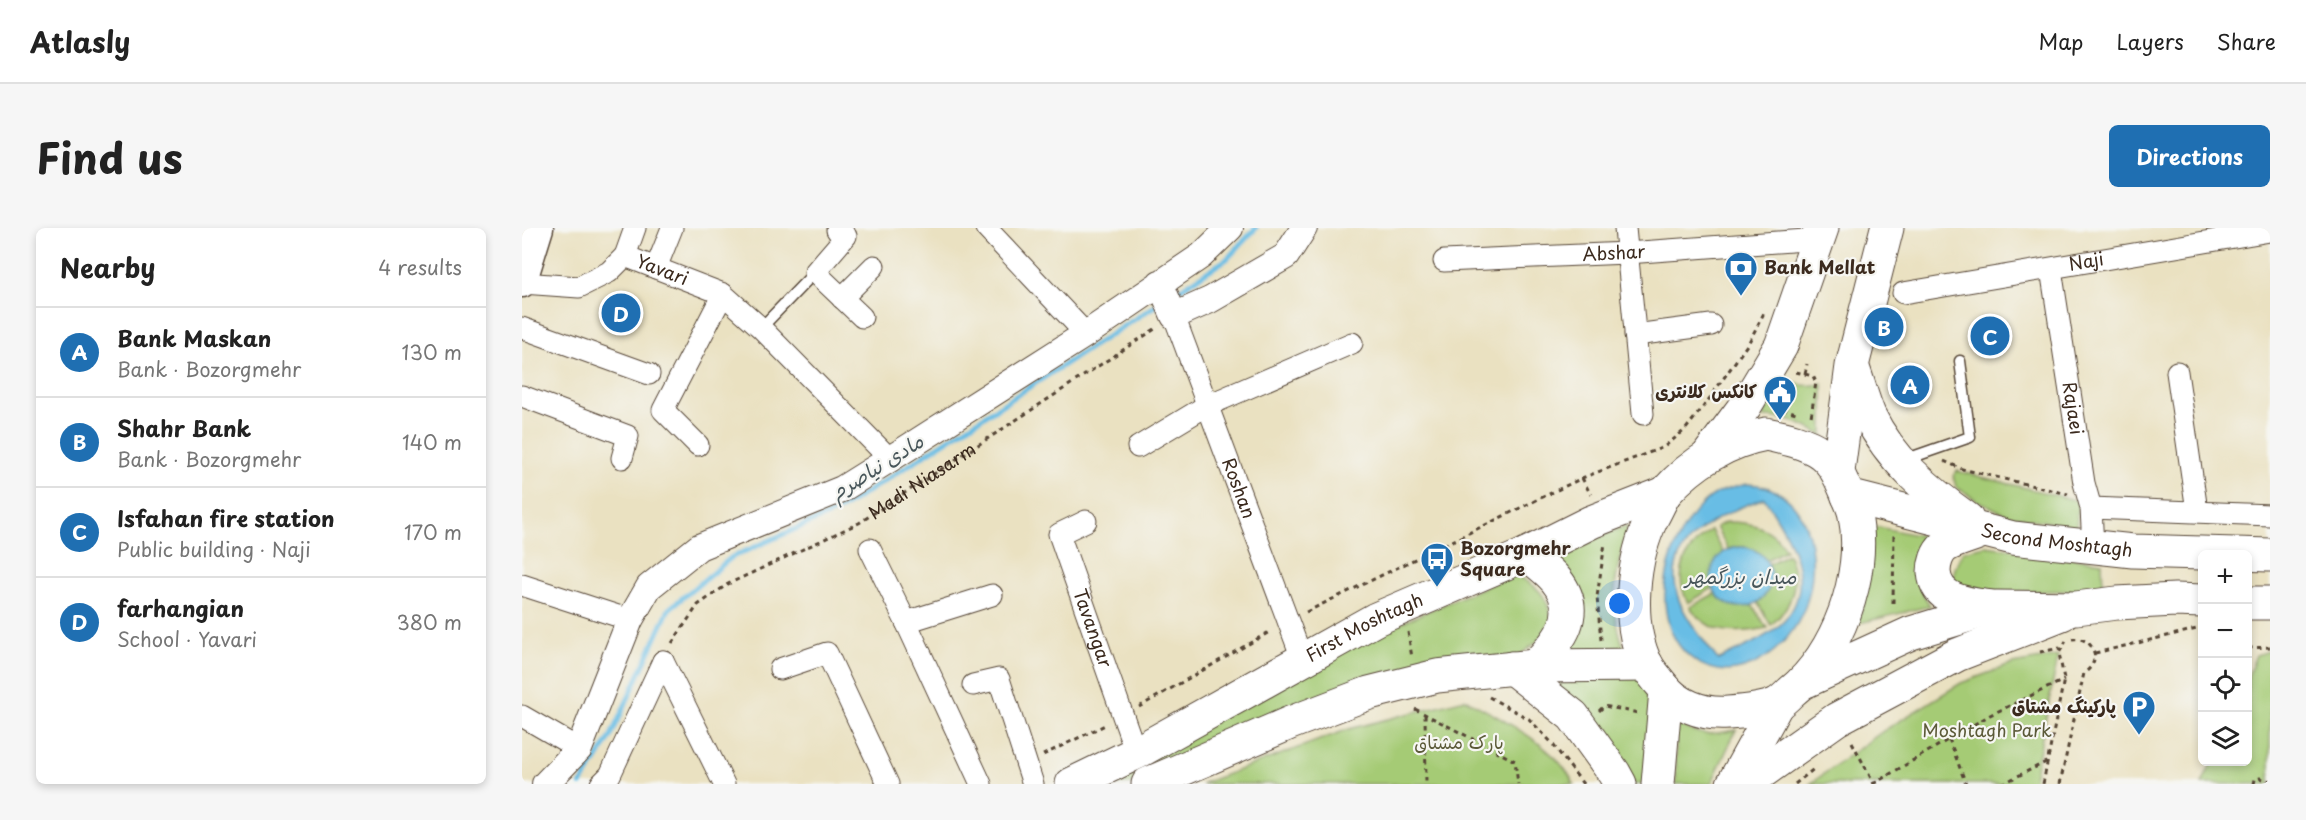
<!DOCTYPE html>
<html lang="en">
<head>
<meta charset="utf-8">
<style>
  :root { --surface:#fff; --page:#f6f6f6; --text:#222; --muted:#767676; --line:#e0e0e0; --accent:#1f6fb2 }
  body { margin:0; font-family:"Playpen Sans","Playpen Sans Arabic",sans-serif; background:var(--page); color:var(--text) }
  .controls { position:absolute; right:18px; bottom:18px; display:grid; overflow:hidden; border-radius:9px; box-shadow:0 3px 9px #0003 }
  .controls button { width:54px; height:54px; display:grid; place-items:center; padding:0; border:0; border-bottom:2px solid var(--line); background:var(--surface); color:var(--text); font:30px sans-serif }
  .you { position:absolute; left:1098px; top:376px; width:21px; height:21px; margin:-15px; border:4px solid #fff; border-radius:50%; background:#1a73e8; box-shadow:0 0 0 9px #1a73e833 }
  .badge { display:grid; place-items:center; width:39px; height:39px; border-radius:50%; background:var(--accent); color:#fff; font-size:20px; font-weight:700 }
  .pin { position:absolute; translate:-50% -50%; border:3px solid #fff; box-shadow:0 2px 6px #0006 }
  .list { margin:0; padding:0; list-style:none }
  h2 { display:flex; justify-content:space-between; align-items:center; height:78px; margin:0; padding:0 24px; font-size:26px }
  h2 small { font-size:20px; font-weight:400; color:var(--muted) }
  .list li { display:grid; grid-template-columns:39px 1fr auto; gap:18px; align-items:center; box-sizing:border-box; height:90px; padding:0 24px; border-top:2px solid var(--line) }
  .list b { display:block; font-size:22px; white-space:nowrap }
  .list p { margin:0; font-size:20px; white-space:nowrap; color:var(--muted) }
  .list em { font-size:20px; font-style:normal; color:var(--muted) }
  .icon { flex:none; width:33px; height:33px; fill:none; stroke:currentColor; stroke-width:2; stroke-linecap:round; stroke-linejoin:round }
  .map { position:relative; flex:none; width:1748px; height:556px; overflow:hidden; border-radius:9px }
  header { display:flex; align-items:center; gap:36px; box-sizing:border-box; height:84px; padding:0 30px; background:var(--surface); border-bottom:2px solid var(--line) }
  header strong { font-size:28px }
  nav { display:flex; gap:33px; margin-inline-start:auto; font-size:21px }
  .intro { display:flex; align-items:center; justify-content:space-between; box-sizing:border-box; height:144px; padding:0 36px }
  h1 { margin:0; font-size:42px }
  .button { padding:15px 27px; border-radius:9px; background:var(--accent); color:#fff; font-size:21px; font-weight:700 }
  main { display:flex; gap:36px; padding:0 36px }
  aside { flex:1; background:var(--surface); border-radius:9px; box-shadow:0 3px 9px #0003 }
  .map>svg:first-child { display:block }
  .green { fill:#a5cb75; stroke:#707a4a; stroke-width:1.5 }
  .water { fill:#68bde5; stroke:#527482; stroke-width:1.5; fill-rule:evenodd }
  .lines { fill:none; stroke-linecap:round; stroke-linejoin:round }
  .stream { stroke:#68bde5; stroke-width:5 }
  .service-casing { stroke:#554536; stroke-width:13 }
  .minor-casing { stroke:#554536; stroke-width:23 }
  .tertiary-casing { stroke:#554536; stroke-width:28 }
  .secondary-casing { stroke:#554536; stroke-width:31 }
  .primary-casing { stroke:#554536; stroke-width:35 }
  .path { stroke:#554536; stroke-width:3; stroke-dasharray:4.5 4.5; stroke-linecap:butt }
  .service { stroke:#fff; stroke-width:10 }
  .minor { stroke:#fff; stroke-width:21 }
  .tertiary { stroke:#fff; stroke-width:26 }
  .secondary { stroke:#fff; stroke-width:28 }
  .primary { stroke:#fff; stroke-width:33 }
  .labels { text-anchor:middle; stroke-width:4.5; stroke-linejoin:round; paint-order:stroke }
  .street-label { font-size:18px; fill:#3b2a1e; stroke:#f6f6f2 }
  .poi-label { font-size:18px; font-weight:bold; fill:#3b2a1e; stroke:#f6f6f2; text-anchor:start }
  .park-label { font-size:18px; fill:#5b5a38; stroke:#f6f6f2 }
  .water-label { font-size:20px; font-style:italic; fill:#48565a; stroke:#f6f6f2 }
</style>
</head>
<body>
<header>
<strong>Atlasly</strong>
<nav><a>Map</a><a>Layers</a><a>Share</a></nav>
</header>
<div class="intro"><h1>Find us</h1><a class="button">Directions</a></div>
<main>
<aside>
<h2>Nearby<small>4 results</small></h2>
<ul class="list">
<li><span class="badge">A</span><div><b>Bank Maskan</b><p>Bank · Bozorgmehr</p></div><em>130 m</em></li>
<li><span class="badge">B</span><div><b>Shahr Bank</b><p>Bank · Bozorgmehr</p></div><em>140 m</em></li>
<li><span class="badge">C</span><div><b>Isfahan fire station</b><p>Public building · Naji</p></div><em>170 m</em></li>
<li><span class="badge">D</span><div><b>farhangian</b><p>School · Yavari</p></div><em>380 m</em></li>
</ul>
</aside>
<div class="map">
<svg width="1748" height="556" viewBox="0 0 1748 556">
  <rect width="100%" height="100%" fill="#f6f6f2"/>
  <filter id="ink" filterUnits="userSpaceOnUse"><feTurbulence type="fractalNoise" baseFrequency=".0167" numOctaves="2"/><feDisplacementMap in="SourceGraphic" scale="12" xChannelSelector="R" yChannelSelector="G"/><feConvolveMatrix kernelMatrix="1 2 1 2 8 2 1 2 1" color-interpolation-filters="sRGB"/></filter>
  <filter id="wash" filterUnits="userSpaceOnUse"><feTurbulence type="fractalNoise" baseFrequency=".008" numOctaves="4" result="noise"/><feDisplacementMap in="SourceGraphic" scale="24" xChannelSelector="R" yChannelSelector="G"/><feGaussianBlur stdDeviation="1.35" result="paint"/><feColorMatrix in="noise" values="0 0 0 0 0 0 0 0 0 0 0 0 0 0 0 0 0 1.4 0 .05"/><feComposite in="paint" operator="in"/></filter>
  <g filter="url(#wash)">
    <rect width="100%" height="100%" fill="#eae1c1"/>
    <path class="green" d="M 1262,148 C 1276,158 1284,159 1301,156 L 1301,208 C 1281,196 1264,189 1241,189 Z
      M 1435,243 L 1557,273 L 1554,299 L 1486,287 L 1456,273 L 1434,259 L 1431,248 Z
      M 1204,294 C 1229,294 1251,299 1264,322 L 1244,332 C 1234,319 1221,316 1206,321 L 1194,299 Z
      M 1341,296 L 1405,309 C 1391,337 1391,351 1408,378 L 1334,396 C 1351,363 1344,331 1341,296 Z
      M 1106,297 C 1094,347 1084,372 1103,423 L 1043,423 L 1048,349 L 1033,327 Z
      M 1189,302 L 1201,324 L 1189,355 L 1191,360 L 1166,375 C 1150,345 1164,319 1189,302 Z
      M 1464,318 L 1580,334 L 1581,362 L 1445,365 L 1431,351 L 1433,340 L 1441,323 Z
      M 1266,326 C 1279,353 1271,378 1249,397 L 1235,374 L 1240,371 L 1248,338 L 1246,336 Z
      M 993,346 C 1016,359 1024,365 1030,391 L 1016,413 L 996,428 L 817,465 L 610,556 L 561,556 L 829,416 Z
      M 1194,365 L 1197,370 L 1227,378 L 1230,377 L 1245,400 C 1215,406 1187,408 1168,379 Z
      M 1748,422 L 1748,556 L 1680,556 L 1690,534 L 1726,534 L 1726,448 L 1734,427 Z
      M 1536,428 L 1511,556 L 1288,556 L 1361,503 L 1439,455 L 1491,436 Z
      M 1114,449 L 1132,468 L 1125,556 L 1110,556 L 1027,450 Z
      M 943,471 C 978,490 1035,518 1052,556 L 679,556 L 827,501 Z
      M 1154,494 C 1177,510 1188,507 1214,502 L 1189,556 L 1154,556 Z"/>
    <path class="water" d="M 1225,256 C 1288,258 1301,330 1283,379 C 1268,421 1215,463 1172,432 C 1120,395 1145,300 1190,268 C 1201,261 1213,259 1225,256 ZM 1242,270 C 1265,304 1296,354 1263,392 C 1247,410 1217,421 1196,432 C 1183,414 1162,389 1156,369 C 1138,311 1200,286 1242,270 Z
      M1189 349a30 30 0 1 1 60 0a30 30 0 1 1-60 0Z"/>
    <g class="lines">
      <path class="stream" d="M 649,67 L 705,31 L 734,0
        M 59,556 L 88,510 L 147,381 L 210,329 L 319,281 L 639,74"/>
    </g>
  </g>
  <g filter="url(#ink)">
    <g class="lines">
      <g class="service-casing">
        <path id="service" d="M 239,100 L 293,44
          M 1382,232 L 1448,209 L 1438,133"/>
      </g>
      <g class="minor-casing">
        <g id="minor">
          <path d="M 317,0 L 315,2 L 324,8 L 293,44 L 340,89"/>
          <path d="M 464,0 L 564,106"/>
          <path d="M 1103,0 L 1121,186"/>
          <path d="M 103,28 L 113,0"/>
          <path id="s2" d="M 922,33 L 1105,25 L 1297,11"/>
          <path d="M 134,40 L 150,0"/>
          <path id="s3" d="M 1529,41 L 1562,255 L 1569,280 L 1571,319"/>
          <path id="s4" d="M 0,55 L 57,59 L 87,44 L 103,28 L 201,66 L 239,100 L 368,231"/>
          <path id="s5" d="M 1381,65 L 1748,3"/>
          <path d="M 320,70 L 352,38"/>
          <path id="s6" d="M 652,88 L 781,433"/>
          <path d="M 0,100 L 127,146"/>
          <path d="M 1113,107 L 1189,97"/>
          <path d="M 1655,144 L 1675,283"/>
          <path d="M 0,168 L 106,208 L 100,230"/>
          <path d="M 176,217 L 141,182 L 201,66"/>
          <path d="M 616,219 L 684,178 L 830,115"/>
          <path d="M 1569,280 L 1748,287"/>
          <path id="s7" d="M 564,293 L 537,306 L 614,525"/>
          <path d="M 348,321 L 384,394 L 459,556"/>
          <path d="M 0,357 L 108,392"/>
          <path d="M 384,394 L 470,367"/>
          <path d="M 141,433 L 202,556"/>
          <path d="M 258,441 L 305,425 L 366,556"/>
          <path d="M 451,457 L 477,451 L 511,556"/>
          <path d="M 0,488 L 57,521"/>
          <path d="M 79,556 L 88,547 L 141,433"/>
        </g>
      </g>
      <g class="tertiary-casing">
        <path id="tertiary" d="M 638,55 L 652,88 L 688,72 L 764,28 L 782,0
          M 23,556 L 57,521 L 108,392 L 127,359 L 177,319 L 320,261 L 368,231 L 564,106 L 679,28 L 708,0"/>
      </g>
      <g class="secondary-casing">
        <path id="secondary" d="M 0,55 L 17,0"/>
      </g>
      <g class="primary-casing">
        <g id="primary">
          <path d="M 1332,143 C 1337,157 1341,173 1347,187 C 1368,231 1406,263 1445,291"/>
          <path d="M 1244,206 C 1263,210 1283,214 1299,225 C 1312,235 1318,249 1324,263 C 1327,271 1332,280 1333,288 C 1345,346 1315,428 1269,464 C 1265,468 1260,473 1255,476 C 1242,482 1221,484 1206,485 C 1181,487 1154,477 1139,456 C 1134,450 1129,444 1125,438 C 1103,395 1110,330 1131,288 C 1135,281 1139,271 1144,264 C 1170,235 1205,213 1244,206 Z"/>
          <path d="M 1188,225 L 1223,178 L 1259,118 L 1300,0"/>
          <path d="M 1316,243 L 1330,138 L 1365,0"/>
          <path id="s8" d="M 1326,268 L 1491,310 L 1611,323 L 1748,327"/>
          <path d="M 1461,303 C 1450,308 1432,312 1422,319 C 1415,325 1412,336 1412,344 C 1414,374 1447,376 1470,379"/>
          <path d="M 1005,326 C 1014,334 1026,342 1034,352 C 1061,385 1038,413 1013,438"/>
          <path d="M 1726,375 L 1748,375"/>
          <path d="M 990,440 L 1051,488 L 1092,545 L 1098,556"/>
          <path d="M 1284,453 L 1389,405 L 1474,379 L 1554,380 L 1595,375 L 1653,372 L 1680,373"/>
          <path id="s9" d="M 550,556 L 614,525 L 854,391 L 1005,326 L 1069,294 L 1143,265"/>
          <path d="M 626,556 L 768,495 L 847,465 L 915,448 L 1013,438 L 1125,437"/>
          <path d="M 1136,556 L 1144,462"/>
          <path d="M 1211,556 L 1255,476"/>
          <path d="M 1223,556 L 1315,491 L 1435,427 L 1540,386"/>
        </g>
      </g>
      <g class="path">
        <path d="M 1274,144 L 1291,148 L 1294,154 L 1289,189"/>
        <path d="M 1283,146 L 1285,136"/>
        <path d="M 1252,178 L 1274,185"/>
        <path d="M 1422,233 L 1440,241 L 1546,266"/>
        <path d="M 1060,250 L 1069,267"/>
        <path d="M 1371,375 L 1372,305"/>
        <path d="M 784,384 L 1060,250 L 1142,219 L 1163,202 L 1185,174 L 1227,114 L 1242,85"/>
        <path d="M 886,404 L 890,430"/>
        <path d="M 1079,412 L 1075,369 L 1083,315"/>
        <path id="s1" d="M 150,415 L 176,377 L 206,356 L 337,295 L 636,99"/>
        <path d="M 1726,420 L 1748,419"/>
        <path d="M 1518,424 L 1538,420"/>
        <path d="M 1573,425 L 1679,400"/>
        <path d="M 967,469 L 1007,491 L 1029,514 L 1061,556"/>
        <path d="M 617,479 L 749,403"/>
        <path d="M 893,481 L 993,533 L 996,556"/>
        <path d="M 1077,483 L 1082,478 L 1116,485"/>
        <path d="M 903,486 L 904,556"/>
        <path d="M 1427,511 L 1444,556"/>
        <path d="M 1330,514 L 1352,556"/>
        <path d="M 521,527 L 585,496"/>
        <path d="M 1273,556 L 1293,540"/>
        <path d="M 1351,556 L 1468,487 L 1542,452"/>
        <path d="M 1480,556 L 1526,533"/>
        <path d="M 1521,556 L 1542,451 L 1537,425 L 1544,413"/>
        <path d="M 1538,556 L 1562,445 C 1581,433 1572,408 1550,411"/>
        <path d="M 1732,556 L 1733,551 L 1738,550 L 1748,553"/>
      </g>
      <use href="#service" class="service"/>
      <use href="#minor" class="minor"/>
      <use href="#tertiary" class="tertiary"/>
      <use href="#secondary" class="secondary"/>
      <use href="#primary" class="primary"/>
    </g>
  </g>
  <defs>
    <g id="bank-pin" transform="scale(1.725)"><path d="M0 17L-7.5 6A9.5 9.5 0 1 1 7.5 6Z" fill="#1f6fb2" stroke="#f6f6f2"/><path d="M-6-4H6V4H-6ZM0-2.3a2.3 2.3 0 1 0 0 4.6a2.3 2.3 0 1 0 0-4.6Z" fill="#fff"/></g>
    <g id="civic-pin" transform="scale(1.725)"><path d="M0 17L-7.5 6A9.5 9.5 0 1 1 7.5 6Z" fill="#1f6fb2" stroke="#f6f6f2"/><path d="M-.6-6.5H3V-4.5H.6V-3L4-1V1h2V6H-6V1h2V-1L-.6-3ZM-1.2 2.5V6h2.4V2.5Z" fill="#fff"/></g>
    <g id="bus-pin" transform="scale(1.725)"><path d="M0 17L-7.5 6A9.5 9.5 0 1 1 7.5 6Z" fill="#1f6fb2" stroke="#f6f6f2"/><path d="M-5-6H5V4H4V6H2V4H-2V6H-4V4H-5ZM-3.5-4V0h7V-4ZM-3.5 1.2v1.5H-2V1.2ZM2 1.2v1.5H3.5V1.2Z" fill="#fff"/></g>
    <g id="parking-pin" transform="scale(1.725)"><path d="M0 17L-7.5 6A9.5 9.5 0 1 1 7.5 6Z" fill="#1f6fb2" stroke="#f6f6f2"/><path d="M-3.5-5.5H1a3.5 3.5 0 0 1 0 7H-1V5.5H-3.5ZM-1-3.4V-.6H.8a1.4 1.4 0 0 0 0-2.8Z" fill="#fff"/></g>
  </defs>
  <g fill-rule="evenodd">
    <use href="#bank-pin" x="1219" y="40"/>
    <use href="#civic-pin" x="1258" y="164"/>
    <use href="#bus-pin" x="915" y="331"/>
    <use href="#parking-pin" x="1617" y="479"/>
  </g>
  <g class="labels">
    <g class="street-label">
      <text dy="6" stroke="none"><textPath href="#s2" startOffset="170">Abshar</textPath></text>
      <text dy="6" stroke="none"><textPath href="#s5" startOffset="186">Naji</textPath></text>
      <text dy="6" stroke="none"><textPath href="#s4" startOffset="153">Yavari</textPath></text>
      <text dy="6" stroke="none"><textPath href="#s3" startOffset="141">Rajaei</textPath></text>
      <text dy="6" stroke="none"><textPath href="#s1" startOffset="303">Madi Niasarm</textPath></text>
      <text dy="6" stroke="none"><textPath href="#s6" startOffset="184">Roshan</textPath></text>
      <text dy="6" stroke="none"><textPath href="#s8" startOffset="214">Second Moshtagh</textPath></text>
      <text dy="6" stroke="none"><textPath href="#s7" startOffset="130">Tavangar</textPath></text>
      <text dy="6" stroke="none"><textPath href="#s9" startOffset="332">First Moshtagh</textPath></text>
    </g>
    <g class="poi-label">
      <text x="1242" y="46">Bank Mellat</text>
      <text x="1235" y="170" text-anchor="end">کانکس کلانتری</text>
      <text x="938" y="327">Bozorgmehr<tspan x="938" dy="21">Square</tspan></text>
      <text x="1594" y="485" text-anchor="end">پارکینگ مشتاق</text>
    </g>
    <g class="park-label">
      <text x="1465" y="509">Moshtagh Park</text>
      <text x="937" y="521">پارک مشتاق</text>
    </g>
    <g class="water-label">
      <text transform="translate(355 239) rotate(-32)" y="7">مادی نیاصرم</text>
      <text x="1219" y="356">میدان بزرگمهر</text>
    </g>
  </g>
</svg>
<div class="controls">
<button>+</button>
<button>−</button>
<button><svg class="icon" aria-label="locate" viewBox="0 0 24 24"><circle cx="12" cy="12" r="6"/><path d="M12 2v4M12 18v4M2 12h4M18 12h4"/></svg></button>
<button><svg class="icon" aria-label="layers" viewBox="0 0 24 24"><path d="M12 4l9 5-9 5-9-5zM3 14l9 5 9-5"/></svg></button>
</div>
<div class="you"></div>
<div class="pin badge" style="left:1388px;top:157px">A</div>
<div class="pin badge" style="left:1362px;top:99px">B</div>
<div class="pin badge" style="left:1468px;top:108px">C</div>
<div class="pin badge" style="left:99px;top:85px">D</div>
</div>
</main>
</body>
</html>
